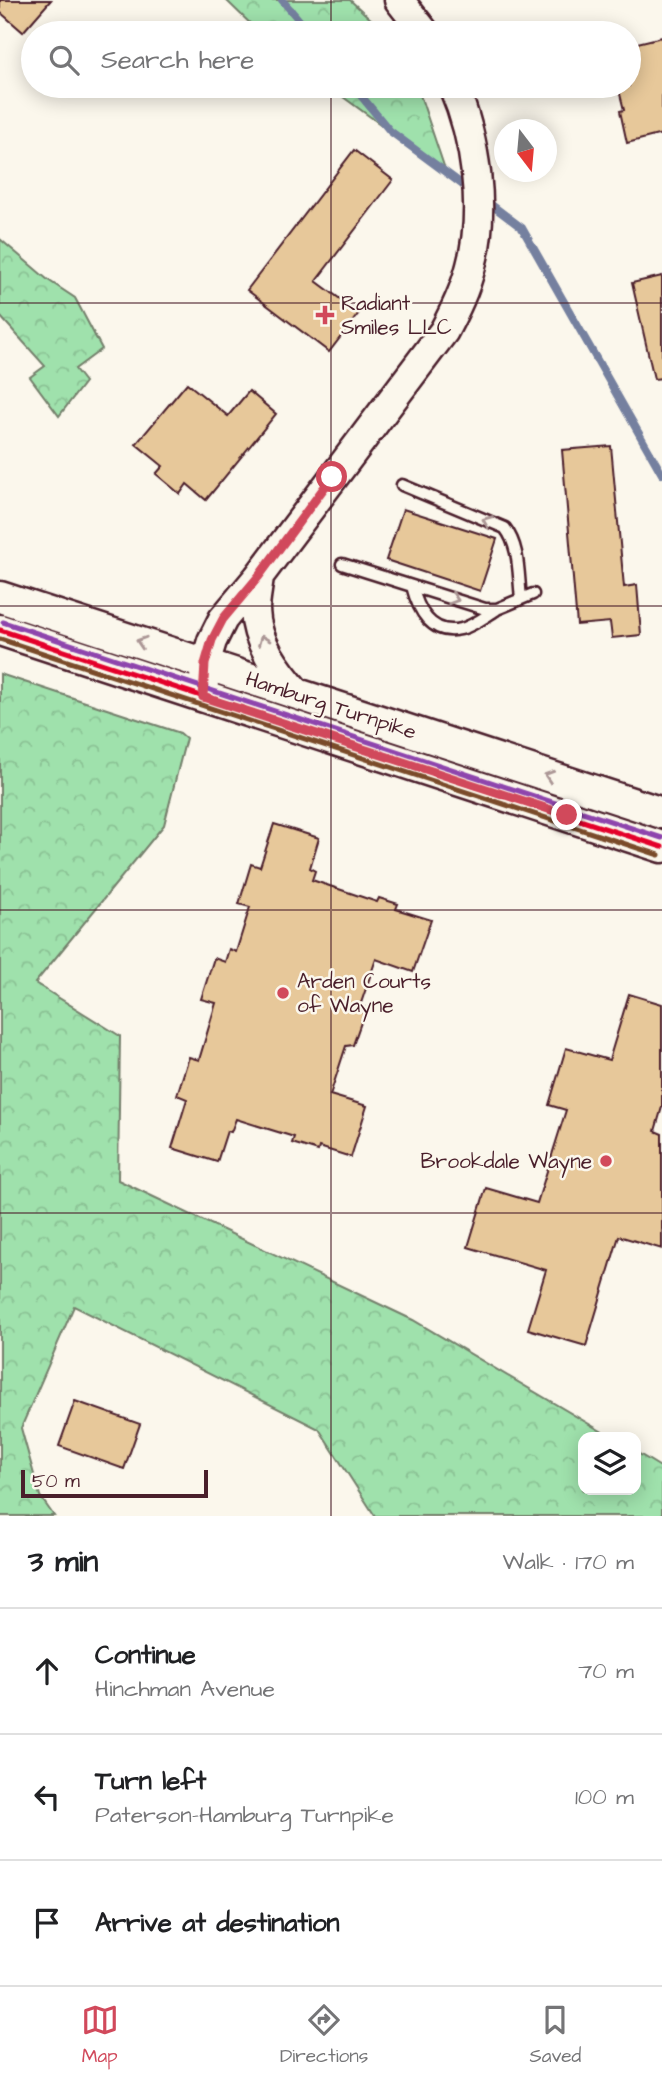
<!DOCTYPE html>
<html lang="en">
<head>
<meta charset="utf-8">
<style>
  :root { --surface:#fff; --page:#f6f6f6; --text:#202124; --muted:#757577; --line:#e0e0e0; --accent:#d1495b }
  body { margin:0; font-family:"Architects Daughter",sans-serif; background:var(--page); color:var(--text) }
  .controls { position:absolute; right:21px; bottom:21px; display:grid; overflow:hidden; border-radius:14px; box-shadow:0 4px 18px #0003 }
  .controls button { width:63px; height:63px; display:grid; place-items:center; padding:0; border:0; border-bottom:2px solid var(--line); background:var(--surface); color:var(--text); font:35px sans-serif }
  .compass { position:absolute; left:494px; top:119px; width:63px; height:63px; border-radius:50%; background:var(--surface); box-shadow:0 4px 18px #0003; rotate:164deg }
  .scale { position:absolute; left:21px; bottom:18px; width:187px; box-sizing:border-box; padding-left:7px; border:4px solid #4a1f2b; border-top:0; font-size:19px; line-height:24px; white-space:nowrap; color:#4a1f2b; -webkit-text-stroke:5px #fbf7ec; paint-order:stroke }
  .stop { position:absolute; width:21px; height:21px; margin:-16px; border:5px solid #d1495b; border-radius:50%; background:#fff }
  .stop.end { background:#d1495b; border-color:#fff; box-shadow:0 2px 7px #0008 }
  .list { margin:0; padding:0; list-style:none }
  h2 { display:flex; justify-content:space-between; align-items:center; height:91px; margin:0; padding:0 28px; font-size:30px }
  h2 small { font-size:23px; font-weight:400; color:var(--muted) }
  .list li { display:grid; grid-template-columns:46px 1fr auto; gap:21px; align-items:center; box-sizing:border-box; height:126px; padding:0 28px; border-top:2px solid var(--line) }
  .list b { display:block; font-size:26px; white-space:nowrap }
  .list p { margin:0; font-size:23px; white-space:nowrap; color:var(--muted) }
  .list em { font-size:23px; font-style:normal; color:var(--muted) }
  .icon { flex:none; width:38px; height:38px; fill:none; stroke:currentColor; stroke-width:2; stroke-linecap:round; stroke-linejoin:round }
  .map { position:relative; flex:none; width:662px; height:1516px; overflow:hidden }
  .search { position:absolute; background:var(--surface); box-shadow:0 4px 18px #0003; left:21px; right:21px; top:21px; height:77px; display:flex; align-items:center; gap:18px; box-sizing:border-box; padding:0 24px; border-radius:38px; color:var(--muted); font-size:26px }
  .sheet { height:469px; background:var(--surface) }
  nav { display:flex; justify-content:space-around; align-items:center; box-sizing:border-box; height:98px; border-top:2px solid var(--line); background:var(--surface); font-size:19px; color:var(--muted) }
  nav a { display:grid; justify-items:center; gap:4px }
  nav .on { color:var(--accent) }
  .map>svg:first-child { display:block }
  .forest { fill:url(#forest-crowns); stroke:#74806c; stroke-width:2 }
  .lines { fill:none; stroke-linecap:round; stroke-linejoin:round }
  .stream { stroke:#75809f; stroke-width:8 }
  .building { fill:#e7c89a; stroke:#4a1f2b; stroke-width:2 }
  .lane-casing { stroke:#4a1f2b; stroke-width:15 }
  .secondary-casing { stroke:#4a1f2b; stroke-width:33 }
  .primary-casing { stroke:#4a1f2b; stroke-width:35 }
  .lane { stroke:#fbf7ec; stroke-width:10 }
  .secondary { stroke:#fbf7ec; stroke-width:28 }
  .primary { stroke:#fbf7ec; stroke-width:30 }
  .bus-1-casing { stroke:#fbf7ec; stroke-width:10 }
  .bus-2-casing { stroke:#fbf7ec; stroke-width:10 }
  .bus-3-casing { stroke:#fbf7ec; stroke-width:10 }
  .bus-1 { stroke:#e4002b; stroke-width:5 }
  .bus-2 { stroke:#7a4b2a; stroke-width:5 }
  .bus-3 { stroke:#8e44ad; stroke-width:5 }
  .oneway { stroke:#ab9695 }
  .route { stroke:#d1495b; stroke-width:9 }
  .grid { fill:none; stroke:#4a1f2b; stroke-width:2; stroke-opacity:0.55 }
  .poi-dot { fill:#d1495b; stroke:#fbf7ec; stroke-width:2.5 }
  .labels { text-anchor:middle; stroke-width:5; stroke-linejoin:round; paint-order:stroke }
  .poi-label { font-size:21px; fill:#4a1f2b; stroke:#fbf7ec; text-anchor:start }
  .street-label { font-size:21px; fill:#4a1f2b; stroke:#fbf7ec }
</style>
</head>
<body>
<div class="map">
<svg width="662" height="1516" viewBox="0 0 662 1516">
  <defs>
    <pattern id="forest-crowns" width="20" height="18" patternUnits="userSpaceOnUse" patternTransform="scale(1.75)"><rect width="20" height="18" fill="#9fe1ac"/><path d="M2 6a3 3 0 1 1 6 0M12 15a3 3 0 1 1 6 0" fill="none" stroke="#8ac194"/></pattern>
  </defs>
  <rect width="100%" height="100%" fill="#fbf7ec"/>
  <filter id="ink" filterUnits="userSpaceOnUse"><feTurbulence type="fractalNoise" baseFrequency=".0143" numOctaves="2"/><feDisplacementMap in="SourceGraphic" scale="14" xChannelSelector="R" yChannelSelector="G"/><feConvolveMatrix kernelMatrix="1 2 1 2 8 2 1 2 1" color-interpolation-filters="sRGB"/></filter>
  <g filter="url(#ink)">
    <path class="forest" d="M 226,0 L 350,0 L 386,33 L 260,33 Z
      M 328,86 L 417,86 L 446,172 Z
      M 0,239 L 48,280 L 75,298 L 102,349 L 75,369 L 85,382 L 59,416 L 30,377 L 45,366 L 0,316 Z
      M 0,674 L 180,733 L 186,738 L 164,825 L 35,983 L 120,1036 L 118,1180 L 413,1320 L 611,1437 L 583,1437 L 583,1490 L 636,1490 L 636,1452 L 662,1468 L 662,1516 L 375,1516 L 319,1429 L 74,1306 L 21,1428 L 40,1496 L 54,1516 L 0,1516 Z"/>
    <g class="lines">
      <path class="stream" d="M 282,0 L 310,33
        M 353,86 L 390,131 L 471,191
        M 485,200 L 522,228 L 662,474"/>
    </g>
    <path class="building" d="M 0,0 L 51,0 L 23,32 L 0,12 Z
      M 662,37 L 662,134 L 627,143 L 620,111 L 624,110 L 618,86 L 629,86 L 629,45 Z
      M 354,150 L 393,180 L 316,281 L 359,313 L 329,352 L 247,290 Z
      M 662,276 L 662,378 L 654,379 L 632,283 Z
      M 187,383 L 228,416 L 249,391 L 276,414 L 206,500 L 187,484 L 180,494 L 156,474 L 163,466 L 136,444 Z
      M 611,446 L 624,587 L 637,585 L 641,635 L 612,638 L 610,622 L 577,625 L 562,450 Z
      M 403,509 L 497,539 L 480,591 L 386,560 Z
      M 274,824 L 319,838 L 310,868 L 315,871 L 312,880 L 377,902 L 379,898 L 398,904 L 396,909 L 431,920 L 413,972 L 376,959 L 360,1006 L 366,1008 L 353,1045 L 346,1046 L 330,1095 L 367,1106 L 351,1157 L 319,1147 L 318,1151 L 292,1143 L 294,1137 L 236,1119 L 231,1132 L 227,1131 L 217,1162 L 172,1148 L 187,1099 L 177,1095 L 189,1057 L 199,1060 L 216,1003 L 201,999 L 214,958 L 225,962 L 229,949 L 236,952 L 250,907 L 239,904 L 251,864 L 260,867 Z
      M 629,994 L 662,1004 L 662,1107 L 655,1131 L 662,1134 L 662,1249 L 619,1236 L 586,1346 L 528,1329 L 546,1270 L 468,1247 L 486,1188 L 537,1203 L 566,1110 L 549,1105 L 566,1048 L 609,1060 Z
      M 75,1401 L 140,1424 L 124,1469 L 59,1446 Z"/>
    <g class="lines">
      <g class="lane-casing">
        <path id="lane" d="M 402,485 L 505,528 C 520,547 518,574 521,598
          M 342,564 L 485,609 L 497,609 L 533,594
          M 412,586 C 418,610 431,636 461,629 C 473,626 486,616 496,610"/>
      </g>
      <g class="secondary-casing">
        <path id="secondary" d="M 399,0 L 425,33
          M 259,576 C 258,587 255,599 255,610 C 256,643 277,670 298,694
          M 203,697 L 205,664 L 212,641 L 223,619 L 259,576 L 444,331 C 455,310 465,290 471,266 C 486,210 476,139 453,86"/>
      </g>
      <g class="primary-casing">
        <path id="primary" d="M 0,597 L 662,813
          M 0,630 L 662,847"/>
      </g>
      <use href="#lane" class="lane"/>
      <use href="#secondary" class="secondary"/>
      <use href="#primary" class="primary"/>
      <g class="bus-1-casing">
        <path id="bus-1" d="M 0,630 L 662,847"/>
      </g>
      <g class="bus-2-casing">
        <path id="bus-2" d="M 0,639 L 659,855"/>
      </g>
      <g class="bus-3-casing">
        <path id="bus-3" d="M 3,622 L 662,838"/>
      </g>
      <use href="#bus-1" class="bus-1"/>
      <use href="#bus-2" class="bus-2"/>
      <use href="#bus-3" class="bus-3"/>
    </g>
    <defs><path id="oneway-chevron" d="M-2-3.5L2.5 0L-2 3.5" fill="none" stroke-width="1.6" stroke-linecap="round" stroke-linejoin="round" transform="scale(1.75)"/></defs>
    <g class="oneway">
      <use href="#oneway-chevron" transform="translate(487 521) rotate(-158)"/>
      <use href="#oneway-chevron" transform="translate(454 599) rotate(18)"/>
      <use href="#oneway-chevron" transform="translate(263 640) rotate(-111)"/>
      <use href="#oneway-chevron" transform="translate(141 642) rotate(-162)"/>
      <use href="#oneway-chevron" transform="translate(549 776) rotate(-162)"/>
    </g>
  </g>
  <g class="lines" filter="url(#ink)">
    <path class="route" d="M 332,477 L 259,576 L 223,619 L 212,640 L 205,664 L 203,697 L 567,815"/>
  </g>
  <path class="grid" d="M 331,0 L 331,33M 331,86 L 331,1516M 0,303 L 662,303M 0,606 L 662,606M 0,910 L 662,910M 0,1213 L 662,1213"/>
  <g class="poi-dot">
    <path d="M321.5 304.5h7v7h7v7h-7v7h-7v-7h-7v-7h7z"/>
    <circle cx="283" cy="993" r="7"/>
    <circle cx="606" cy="1161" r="7"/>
  </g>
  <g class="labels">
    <g class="poi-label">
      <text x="341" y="310">Radiant<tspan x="341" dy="24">Smiles LLC</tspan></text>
      <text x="297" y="988">Arden Courts<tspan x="297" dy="24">of Wayne</tspan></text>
      <text x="592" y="1168" text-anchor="end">Brookdale Wayne</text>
    </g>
    <g class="street-label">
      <text transform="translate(331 705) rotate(18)" y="7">Hamburg Turnpike</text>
    </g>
  </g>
</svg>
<div class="controls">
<button><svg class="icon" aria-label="layers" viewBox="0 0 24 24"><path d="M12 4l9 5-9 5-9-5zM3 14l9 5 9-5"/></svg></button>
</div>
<svg class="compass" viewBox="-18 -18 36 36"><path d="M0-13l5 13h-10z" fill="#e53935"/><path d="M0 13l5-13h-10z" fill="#757577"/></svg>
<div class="scale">50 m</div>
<div class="stop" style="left:332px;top:477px"></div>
<div class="stop end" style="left:567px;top:815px"></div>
<div class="search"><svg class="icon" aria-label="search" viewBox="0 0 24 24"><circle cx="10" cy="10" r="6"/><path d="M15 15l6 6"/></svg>Search here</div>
</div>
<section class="sheet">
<h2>3 min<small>Walk · 170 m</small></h2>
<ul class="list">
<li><svg class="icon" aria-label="ahead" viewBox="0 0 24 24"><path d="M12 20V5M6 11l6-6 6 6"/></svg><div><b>Continue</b><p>Hinchman Avenue</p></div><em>70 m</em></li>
<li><svg class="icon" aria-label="left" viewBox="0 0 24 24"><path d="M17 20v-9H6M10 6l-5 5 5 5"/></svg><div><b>Turn left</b><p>Paterson-Hamburg Turnpike</p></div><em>100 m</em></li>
<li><svg class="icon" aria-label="arrive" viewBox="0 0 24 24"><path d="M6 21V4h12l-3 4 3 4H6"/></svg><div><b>Arrive at destination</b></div></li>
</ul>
</section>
<nav>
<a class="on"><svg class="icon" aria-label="map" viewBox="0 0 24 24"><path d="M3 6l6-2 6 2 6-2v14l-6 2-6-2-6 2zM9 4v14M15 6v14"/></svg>Map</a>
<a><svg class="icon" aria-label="directions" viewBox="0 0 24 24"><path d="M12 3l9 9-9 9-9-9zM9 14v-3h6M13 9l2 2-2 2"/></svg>Directions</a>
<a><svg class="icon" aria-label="saved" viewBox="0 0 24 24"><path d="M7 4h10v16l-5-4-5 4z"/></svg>Saved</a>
</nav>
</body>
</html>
